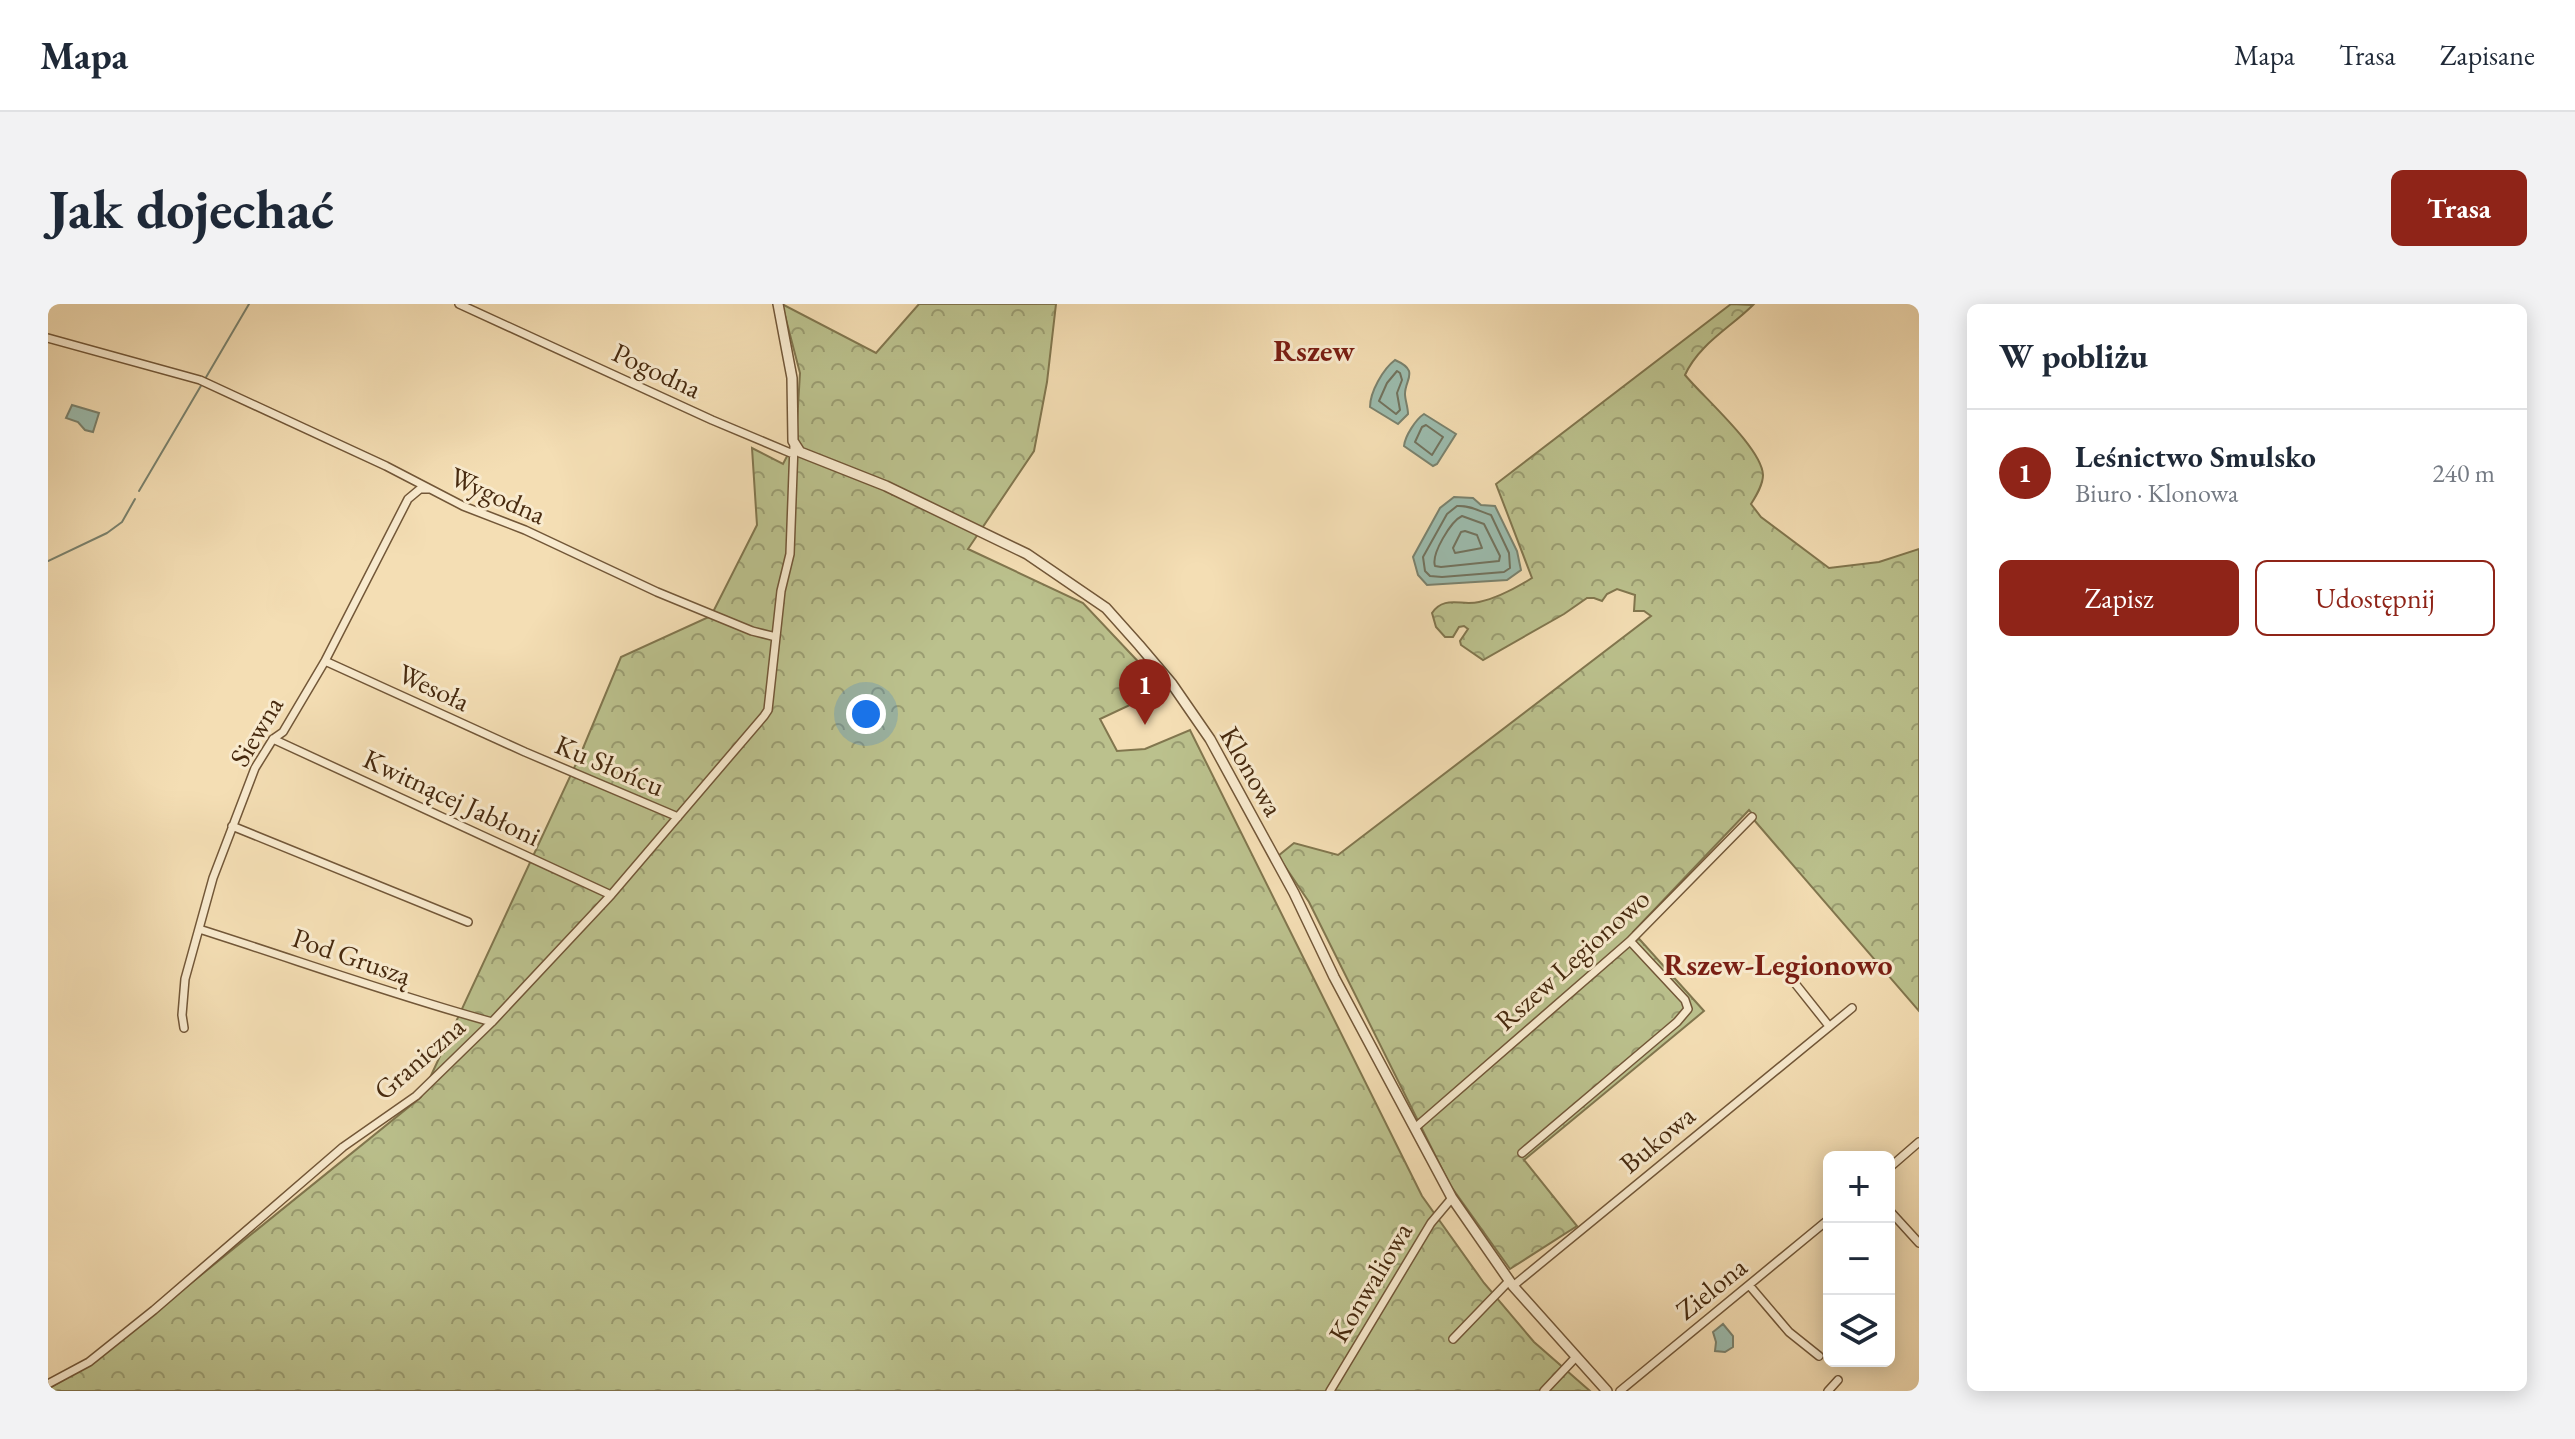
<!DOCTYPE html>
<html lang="pl">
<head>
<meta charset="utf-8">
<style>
  :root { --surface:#fff; --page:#f2f2f3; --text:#1f2937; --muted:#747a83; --line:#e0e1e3; --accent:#8f2418 }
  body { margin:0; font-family:"EB Garamond",serif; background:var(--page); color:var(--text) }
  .controls { position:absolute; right:24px; bottom:24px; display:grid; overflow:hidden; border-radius:12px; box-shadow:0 4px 20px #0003 }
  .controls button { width:72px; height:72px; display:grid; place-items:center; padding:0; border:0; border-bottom:2px solid var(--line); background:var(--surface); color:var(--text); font:40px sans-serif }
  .you { position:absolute; left:818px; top:410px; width:28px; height:28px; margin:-20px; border:6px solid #fff; border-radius:50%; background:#1a73e8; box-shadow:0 0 0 12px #1a73e833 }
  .badge { display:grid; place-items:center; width:52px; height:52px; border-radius:50%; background:var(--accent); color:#fff; font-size:26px; font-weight:700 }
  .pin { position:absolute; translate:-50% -66px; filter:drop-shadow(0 2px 4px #0008) }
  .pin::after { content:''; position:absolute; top:42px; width:28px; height:24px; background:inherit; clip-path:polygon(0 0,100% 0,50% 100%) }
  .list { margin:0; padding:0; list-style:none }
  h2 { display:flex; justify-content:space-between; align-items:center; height:104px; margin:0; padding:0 32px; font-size:34px }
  h2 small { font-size:26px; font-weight:400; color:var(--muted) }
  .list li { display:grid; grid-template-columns:52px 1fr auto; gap:24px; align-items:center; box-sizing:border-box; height:128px; padding:0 32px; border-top:2px solid var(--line) }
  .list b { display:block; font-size:30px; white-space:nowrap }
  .list p { margin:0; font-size:26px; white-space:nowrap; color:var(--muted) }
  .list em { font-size:26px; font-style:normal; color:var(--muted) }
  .actions { display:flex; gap:16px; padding:24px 32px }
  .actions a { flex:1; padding:18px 0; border:2px solid var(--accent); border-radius:12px; text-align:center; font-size:28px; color:var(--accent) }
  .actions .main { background:var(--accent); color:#fff }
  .icon { flex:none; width:44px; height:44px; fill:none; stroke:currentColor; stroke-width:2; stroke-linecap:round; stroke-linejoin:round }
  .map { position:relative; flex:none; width:1871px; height:1087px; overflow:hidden; border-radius:12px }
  header { display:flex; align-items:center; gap:48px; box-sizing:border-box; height:112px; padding:0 40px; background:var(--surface); border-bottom:2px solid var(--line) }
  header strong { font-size:38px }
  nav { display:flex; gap:44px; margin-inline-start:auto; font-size:28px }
  .intro { display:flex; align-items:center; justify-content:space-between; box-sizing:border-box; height:192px; padding:0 48px }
  h1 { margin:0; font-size:56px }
  .button { padding:20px 36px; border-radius:12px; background:var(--accent); color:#fff; font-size:28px; font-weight:700 }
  main { display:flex; gap:48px; padding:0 48px }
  aside { flex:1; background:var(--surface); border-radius:12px; box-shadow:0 4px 20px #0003 }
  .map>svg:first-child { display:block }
  .forest { fill:url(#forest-crowns); stroke:#81764e; stroke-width:2 }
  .water { fill:#9cbcae; stroke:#7a826e; stroke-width:2 }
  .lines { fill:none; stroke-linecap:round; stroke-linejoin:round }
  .shore { stroke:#72735e; stroke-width:2 }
  .stream { stroke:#7a826e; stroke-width:2 }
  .minor-casing { stroke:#725738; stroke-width:10 }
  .tertiary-casing { stroke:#725738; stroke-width:12 }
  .minor { stroke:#f8eace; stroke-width:7 }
  .tertiary { stroke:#f8eace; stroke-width:9 }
  .labels { text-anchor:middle; stroke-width:6; stroke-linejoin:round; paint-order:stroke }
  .street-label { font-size:28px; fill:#472a0f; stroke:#f8eace }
  .neighbourhood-label { font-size:30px; font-weight:bold; fill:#7a1f14; stroke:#f8eace }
</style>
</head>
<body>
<header>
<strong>Mapa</strong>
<nav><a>Mapa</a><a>Trasa</a><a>Zapisane</a></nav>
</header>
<div class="intro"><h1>Jak dojechać</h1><a class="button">Trasa</a></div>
<main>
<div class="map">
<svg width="1871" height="1087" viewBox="0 0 1871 1087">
  <defs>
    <pattern id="forest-crowns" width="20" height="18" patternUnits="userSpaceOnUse" patternTransform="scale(2)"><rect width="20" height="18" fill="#bbc18d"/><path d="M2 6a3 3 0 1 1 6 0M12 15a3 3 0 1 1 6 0" fill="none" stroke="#9a9d72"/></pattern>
  </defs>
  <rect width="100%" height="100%" fill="#f4deb4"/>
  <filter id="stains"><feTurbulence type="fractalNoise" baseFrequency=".0025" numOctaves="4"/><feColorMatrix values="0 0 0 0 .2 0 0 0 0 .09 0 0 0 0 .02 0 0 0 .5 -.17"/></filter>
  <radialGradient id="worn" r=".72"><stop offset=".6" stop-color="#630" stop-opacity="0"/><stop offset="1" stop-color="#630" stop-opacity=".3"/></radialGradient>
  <path class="forest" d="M 734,0 L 828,49 L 871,0 L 1008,0 L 999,78 L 986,147 L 920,245 L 1035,299 L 1116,385 L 1052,415 L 1069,447 L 1097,445 L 1142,426 L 1374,892 L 1436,979 L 1486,1038 L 1542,1087 L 0,1087 L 0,1085 L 43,1060 L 373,793 L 533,449 L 573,353 L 663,312 L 709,221 L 704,144 L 735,160 L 748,135 L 752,69 Z
    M 1683,0 L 1705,1 C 1682,24 1651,40 1637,71 C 1654,92 1714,144 1715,171 C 1715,181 1708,192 1703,200 L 1713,213 L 1781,264 L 1831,258 L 1871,245 L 1871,707 L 1706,516 L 1707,513 L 1701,506 L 1585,628 L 1656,707 L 1476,856 L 1529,922 L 1462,965 L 1402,881 L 1261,598 L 1230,552 L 1246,539 L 1290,551 L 1603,312 L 1596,307 L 1586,307 L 1587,291 L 1569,285 L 1559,290 L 1554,297 L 1546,294 L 1539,294 L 1516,310 L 1435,356 L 1413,341 L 1412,337 L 1420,325 L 1416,322 L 1411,323 L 1405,333 L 1397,333 L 1388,323 L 1384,309 C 1396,291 1413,302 1431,298 C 1450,294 1468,284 1484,274 L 1448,180 Z"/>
  <path class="water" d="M 1347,56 C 1372,67 1357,75 1357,90 C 1357,96 1360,103 1360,110 L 1350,120 L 1322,103 C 1322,88 1335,65 1347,56 Z
    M 24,101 L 51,109 L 45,128 L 37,126 L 30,118 L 18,114 Z
    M 1376,110 L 1408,130 L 1389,160 L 1385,162 L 1356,142 C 1357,132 1368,115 1376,110 Z
    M 1406,193 L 1425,194 L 1433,201 L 1447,202 L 1469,247 L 1473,266 L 1459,276 L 1379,281 L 1370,271 L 1365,253 L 1392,204 Z
    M 1675,1020 L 1685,1032 L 1685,1043 L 1677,1048 L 1667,1047 L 1668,1038 L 1665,1028 Z"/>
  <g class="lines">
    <path class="shore" d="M 1349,67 L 1352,69 L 1354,76 L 1349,89 L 1352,106 L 1348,110 L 1331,97 L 1339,79 Z
      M 1378,121 L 1395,133 L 1384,151 L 1367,138 L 1374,123 Z
      M 1409,202 C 1421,201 1431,207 1443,211 L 1461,249 L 1462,264 L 1456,268 L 1394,273 L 1382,272 L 1377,267 L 1375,253 L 1399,210 Z
      M 1414,212 L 1436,220 L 1452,252 L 1451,257 L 1393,263 L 1387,262 C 1383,250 1403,217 1414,212 Z
      M 1417,227 L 1429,231 L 1434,244 L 1407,249 L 1405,244 L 1413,228 Z"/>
    <path class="stream" d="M 157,75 L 201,0
      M 91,187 L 154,80
      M 0,257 L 59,229 L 74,218 L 87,195"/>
    <g class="minor-casing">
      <path id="minor" d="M 411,0 L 664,116 L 745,150
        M 0,34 L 152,76 L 338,162 L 415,202 L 477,226 L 609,288 L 704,327 L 728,333
        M 277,357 L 477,448 L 630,513
        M 225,435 L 563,591
        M 184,522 L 420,618
        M 151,625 C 249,656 345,691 444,718
        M 1742,673 L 1781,722
        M 136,724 L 134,711 L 137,675 L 165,574 L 207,464 L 225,435 L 235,428 L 277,357 L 360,195 L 372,185 L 380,185
        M 1368,823 L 1582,637 L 1704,513
        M 1474,849 L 1629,718 L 1640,705 L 1637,696 L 1582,637
        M 1841,864 L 1871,838
        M 1841,906 L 1871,939
        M 1701,981 L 1741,1028 L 1771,1052
        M 1465,982 L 1804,704
        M 1405,1035 L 1461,977
        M 0,1080 L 41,1058 L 106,1006 L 295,843 L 368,792 L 444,718 L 563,591 L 716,412 L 720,406 L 733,287 L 742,250 L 746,141
        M 1282,1087 L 1383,919 L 1404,894
        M 1496,1087 L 1528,1053
        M 1572,1087 L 1781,915
        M 1780,1087 L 1790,1076"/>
    </g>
    <g class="tertiary-casing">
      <path id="tertiary" d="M 730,0 L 744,74 L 745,137 L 752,148 L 838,182 L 979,250 L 1058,304 L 1091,341 L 1124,380 L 1162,435 L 1246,589 L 1286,673 L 1404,894 L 1465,982 L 1559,1087"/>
    </g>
    <use href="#minor" class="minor"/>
    <use href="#tertiary" class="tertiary"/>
  </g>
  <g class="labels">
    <g class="street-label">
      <text transform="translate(609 66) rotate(25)" y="10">Pogodna</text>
      <text transform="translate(450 191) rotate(24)" y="10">Wygodna</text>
      <text transform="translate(386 383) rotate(25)" y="10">Wesoła</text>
      <text transform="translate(208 427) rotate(-59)" y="10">Siewna</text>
      <text transform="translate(562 461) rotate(23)" y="10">Ku Słońcu</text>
      <text transform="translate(1204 467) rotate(60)" y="10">Klonowa</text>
      <text transform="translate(404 493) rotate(25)" y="10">Kwitnącej Jabłoni</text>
      <text transform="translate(304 652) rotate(19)" y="10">Pod Gruszą</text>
      <text transform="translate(1524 655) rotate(-42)" y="10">Rszew Legionowo</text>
      <text transform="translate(371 754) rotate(-41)" y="10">Graniczna</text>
      <text transform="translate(1609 835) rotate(-40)" y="10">Bukowa</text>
      <text transform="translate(1322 978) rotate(-59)" y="10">Konwaliowa</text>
      <text transform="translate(1663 984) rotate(-39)" y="10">Zielona</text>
    </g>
    <g class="neighbourhood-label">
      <text x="1266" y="57">Rszew</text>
      <text x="1730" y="671">Rszew-Legionowo</text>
    </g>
  </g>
  <rect width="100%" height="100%" filter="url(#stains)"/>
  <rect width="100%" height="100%" fill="url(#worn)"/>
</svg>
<div class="controls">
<button>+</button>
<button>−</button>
<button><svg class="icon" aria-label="layers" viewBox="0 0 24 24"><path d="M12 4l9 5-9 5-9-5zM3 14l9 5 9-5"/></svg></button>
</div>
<div class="you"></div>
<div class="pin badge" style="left:1097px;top:421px">1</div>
</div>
<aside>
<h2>W pobliżu<small></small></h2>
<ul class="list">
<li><span class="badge">1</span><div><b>Leśnictwo Smulsko</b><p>Biuro · Klonowa</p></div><em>240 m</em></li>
</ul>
<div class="actions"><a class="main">Zapisz</a><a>Udostępnij</a></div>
</aside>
</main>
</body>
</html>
